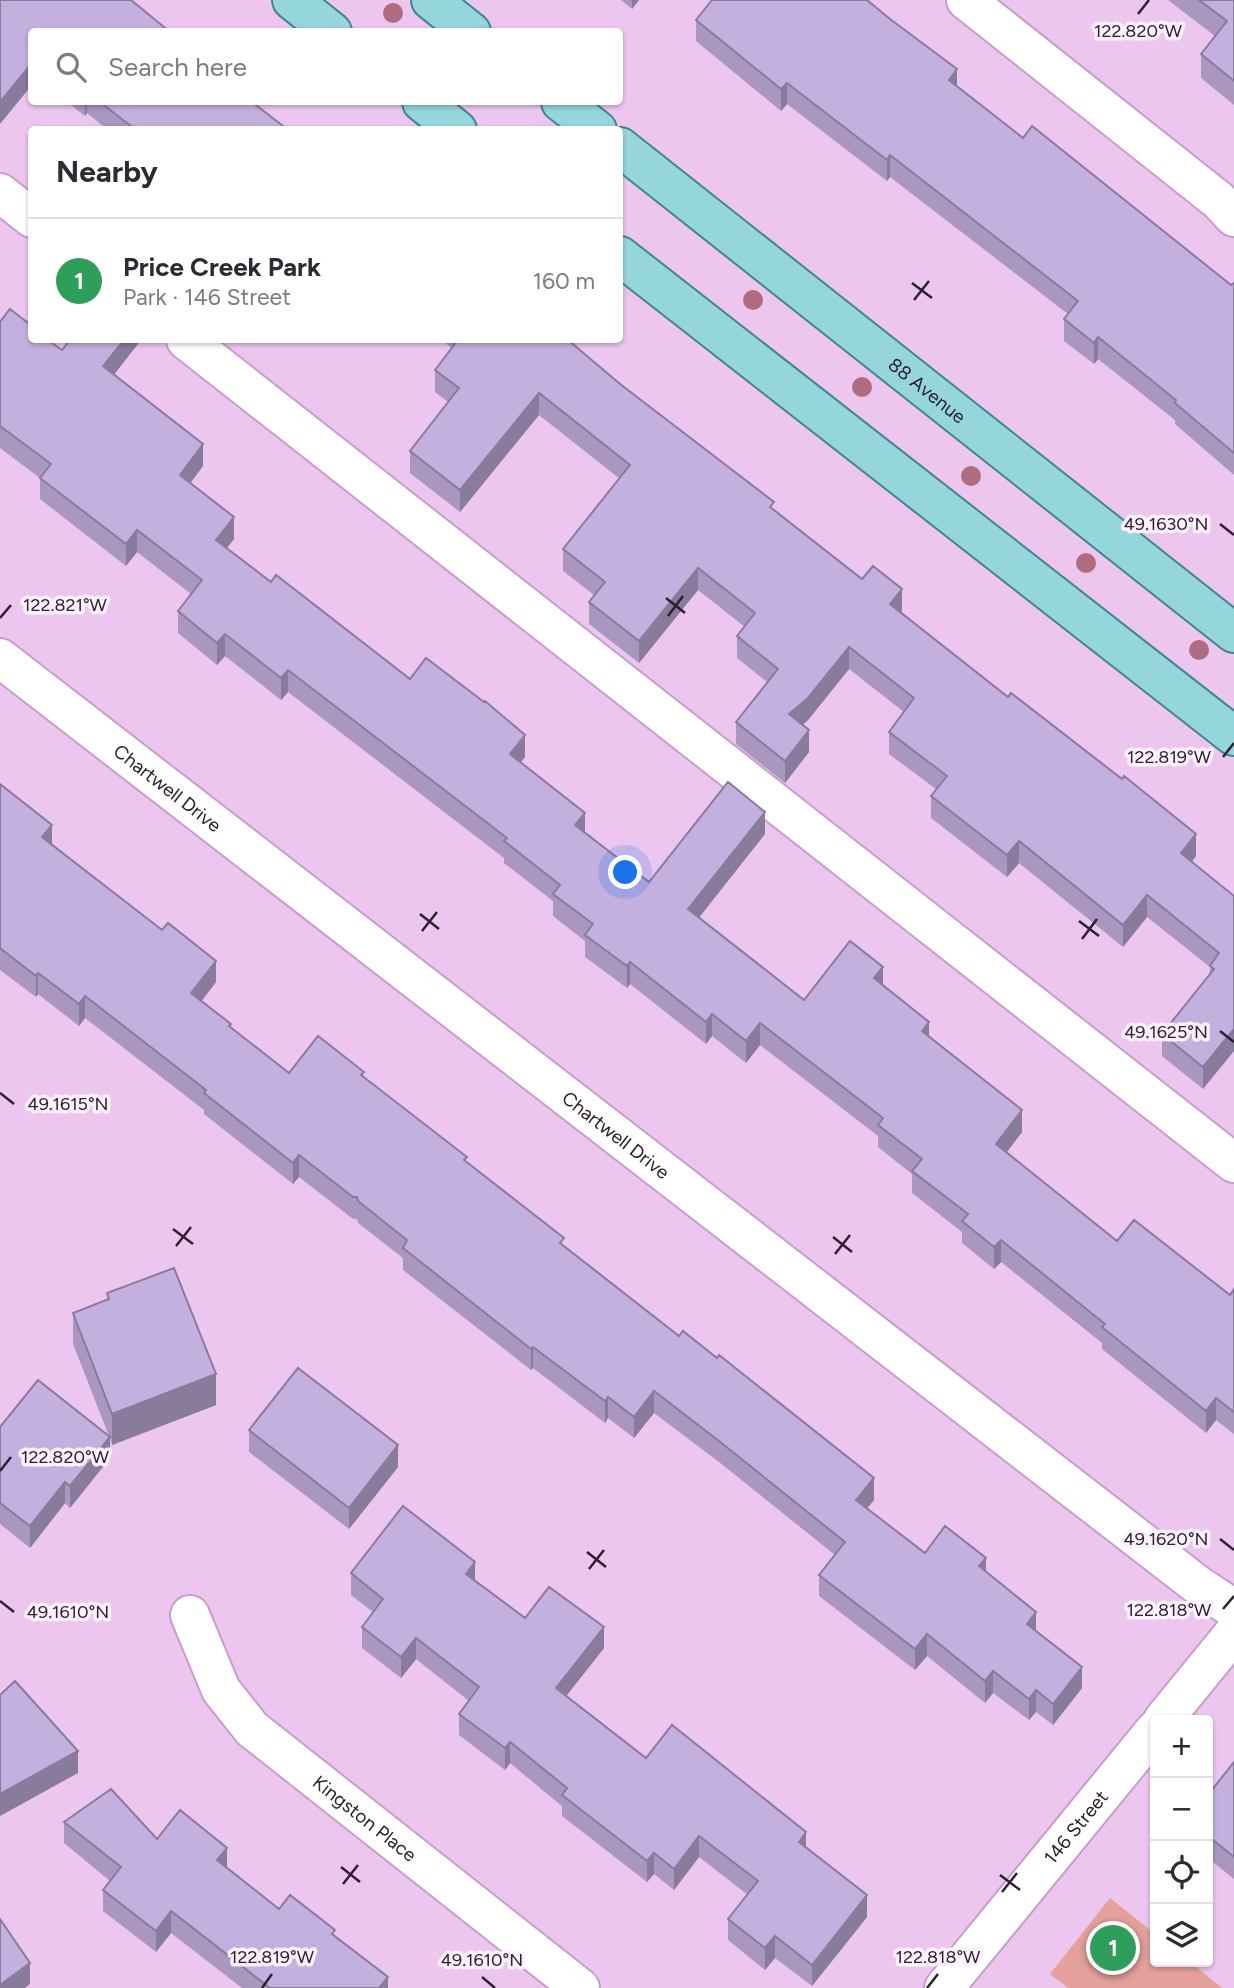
<!DOCTYPE html>
<html lang="en">
<head>
<meta charset="utf-8">
<style>
  :root { --surface:#fff; --page:#f7f7f7; --text:#2b2b33; --muted:#7c7c81; --line:#e1e1e2; --accent:#1a73e8 }
  body { margin:0; font-family:Figtree,sans-serif; background:var(--page); color:var(--text) }
  .controls { position:absolute; right:21px; bottom:21px; display:grid; overflow:hidden; border-radius:7px; box-shadow:0 2px 5px #0004 }
  .controls button { width:63px; height:63px; display:grid; place-items:center; padding:0; border:0; border-bottom:2px solid var(--line); background:var(--surface); color:var(--text); font:35px sans-serif }
  .you { position:absolute; left:626px; top:873px; width:24px; height:24px; margin:-18px; border:5px solid #fff; border-radius:50%; background:#1a73e8; box-shadow:0 0 0 10px #1a73e833 }
  .badge { display:grid; place-items:center; width:46px; height:46px; border-radius:50%; background:var(--accent); color:#fff; font-size:23px; font-weight:700 }
  .pin { position:absolute; translate:-50% -50%; border:4px solid #fff; box-shadow:0 2px 7px #0006 }
  .list { margin:0; padding:0; list-style:none }
  h2 { display:flex; justify-content:space-between; align-items:center; height:91px; margin:0; padding:0 28px; font-size:30px }
  h2 small { font-size:23px; font-weight:400; color:var(--muted) }
  .list li { display:grid; grid-template-columns:46px 1fr auto; gap:21px; align-items:center; box-sizing:border-box; height:126px; padding:0 28px; border-top:2px solid var(--line) }
  .list b { display:block; font-size:26px; white-space:nowrap }
  .list p { margin:0; font-size:23px; white-space:nowrap; color:var(--muted) }
  .list em { font-size:23px; font-style:normal; color:var(--muted) }
  .icon { flex:none; width:38px; height:38px; fill:none; stroke:currentColor; stroke-width:2; stroke-linecap:round; stroke-linejoin:round }
  .map { position:relative; flex:none; width:1234px; height:1988px; overflow:hidden }
  .search { position:absolute; background:var(--surface); box-shadow:0 2px 5px #0004; left:28px; top:28px; width:595px; height:77px; display:flex; align-items:center; gap:18px; box-sizing:border-box; padding:0 24px; border-radius:7px; color:var(--muted); font-size:26px }
  .panel { position:absolute; background:var(--surface); box-shadow:0 2px 5px #0004; left:28px; top:126px; width:595px; height:217px; border-radius:7px }
  .map>svg:first-child { display:block }
  .green { fill:#e4a09a }
  .lines { fill:none; stroke-linecap:round; stroke-linejoin:round }
  .minor-casing { stroke:#c59fc7; stroke-width:42 }
  .major-casing { stroke:#428490; stroke-width:42 }
  .minor { stroke:#fff; stroke-width:38 }
  .major { stroke:#94d6dc; stroke-width:38 }
  .tree { fill:#af6c7e }
  .wall { fill:#a997c0 }
  .shaded-wall { fill:#897b9c }
  .building { fill:#c4b0df; stroke:#897b9c; stroke-width:2 }
  .ticks { fill:none; stroke:#2e202f; stroke-width:2.5 }
  .labels { text-anchor:middle; stroke-width:7; stroke-linejoin:round; paint-order:stroke }
  .street-label { font-size:19px; fill:#2e202f; stroke:#fdf1fd }
  .ticks-label { font-size:18px; text-anchor:middle; fill:#2e202f; stroke:#fdf1fd; stroke-width:7; stroke-linejoin:round; paint-order:stroke }
</style>
</head>
<body>
<div class="map">
<svg width="1234" height="1988" viewBox="0 0 1234 1988">
  <rect width="100%" height="100%" fill="#ecc6ee"/>
  <path class="green" d="M 1110,1898 L 1155,1934 L 1155,1962 L 1190,1962 L 1222,1988 L 1068,1988 L 1050,1974 Z"/>
  <g class="lines">
    <g class="minor-casing">
      <g id="minor">
        <path d="M 966,0 L 1218,200 L 1234,217"/>
        <path d="M 0,193 L 32,218"/>
        <path d="M 186,340 L 1234,1163"/>
        <path id="s1" d="M 0,658 L 1199,1586 L 1234,1609"/>
        <path id="s2" d="M 190,1615 L 221,1690 L 252,1729 L 580,1988"/>
        <path d="M 1163,1720 L 1234,1633"/>
        <path id="s3" d="M 944,1988 L 1155,1730"/>
      </g>
    </g>
    <g class="major-casing">
      <g id="major">
        <path d="M 292,0 L 332,32"/>
        <path d="M 431,0 L 471,32"/>
        <path d="M 422,102 L 457,130"/>
        <path d="M 561,102 L 597,130"/>
        <path id="s4" d="M 620,147 L 1234,633"/>
        <path d="M 620,256 L 1234,736"/>
      </g>
    </g>
    <use href="#minor" class="minor"/>
    <use href="#major" class="major"/>
  </g>
  <g class="tree">
    <circle cx="393" cy="13" r="10"/>
    <circle cx="753" cy="300" r="10"/>
    <circle cx="862" cy="387" r="10"/>
    <circle cx="971" cy="476" r="10"/>
    <circle cx="1086" cy="563" r="10"/>
    <circle cx="1199" cy="650" r="10"/>
  </g>
  <path class="wall" d="M 621,0 L 639,0 L 632,9 Z
    M 1168,0 L 1234,0 L 1234,105 L 1201,78 L 1201,54 L 1215,36 Z
    M 696,20 L 957,87 L 1023,138 L 1231,285 L 1234,283 L 1234,475 L 1175,424 L 1175,420 L 1098,359 L 1094,364 L 1064,341 L 1064,319 L 1068,314 L 890,177 L 887,181 L 787,104 L 781,111 L 696,41 Z
    M 67,102 L 252,102 L 288,130 L 108,130 L 87,113 L 85,116 Z
    M 0,322 L 62,350 L 70,340 L 141,340 L 114,375 L 203,466 L 190,483 L 234,539 L 226,548 L 271,582 L 410,679 L 525,757 L 521,762 L 585,833 L 649,882 L 765,834 L 699,918 L 804,1000 L 883,986 L 929,1037 L 1022,1132 L 1007,1152 L 1117,1241 L 1230,1295 L 1234,1289 L 1234,1434 L 1216,1420 L 1206,1433 L 1102,1349 L 1102,1343 L 1001,1262 L 994,1269 L 962,1243 L 962,1232 L 912,1193 L 912,1174 L 878,1147 L 878,1136 L 760,1045 L 746,1063 L 712,1036 L 706,1044 L 630,984 L 627,988 L 585,957 L 585,941 L 553,916 L 553,901 L 504,863 L 504,858 L 288,692 L 281,700 L 225,656 L 217,665 L 178,633 L 178,611 L 191,594 L 137,552 L 126,566 L 40,499 L 40,478 L 0,448 Z
    M 441,340 L 568,340 L 774,509 L 902,611 L 901,613 L 1196,856 L 1192,862 L 1234,896 L 1203,1089 L 1162,1056 L 1162,1034 L 1210,975 L 1210,967 L 1147,917 L 1123,947 L 1019,863 L 1007,877 L 931,818 L 931,796 L 936,789 L 889,754 L 889,732 L 904,712 L 849,669 L 808,720 L 803,725 L 809,752 L 785,783 L 736,744 L 736,722 L 767,682 L 737,658 L 737,636 L 745,627 L 698,590 L 639,663 L 589,624 L 589,602 L 594,595 L 563,571 L 563,549 L 620,479 L 539,415 L 460,512 L 410,473 L 410,451 L 448,402 L 435,392 L 435,370 L 452,348 Z
    M 0,784 L 52,844 L 216,982 L 202,1001 L 231,1028 L 289,1073 L 364,1077 L 467,1162 L 564,1246 L 874,1500 L 867,1508 L 925,1553 L 986,1572 L 1036,1631 L 1082,1688 L 1053,1725 L 1036,1712 L 1029,1720 L 993,1693 L 985,1703 L 927,1656 L 915,1670 L 819,1596 L 819,1575 L 835,1555 L 719,1462 L 654,1413 L 634,1438 L 608,1418 L 605,1423 L 533,1368 L 531,1370 L 403,1270 L 403,1258 L 358,1223 L 357,1219 L 353,1219 L 299,1177 L 293,1184 L 204,1114 L 204,1110 L 85,1018 L 79,1026 L 38,994 L 36,997 L 0,970 Z
    M 107,1293 L 216,1405 L 112,1445 L 110,1438 L 110,1458 L 70,1508 L 65,1503 L 30,1548 L 0,1524 L 0,1427 L 109,1436 L 73,1344 L 73,1313 L 107,1300 Z
    M 249,1430 L 398,1467 L 349,1529 L 249,1452 Z
    M 351,1573 L 475,1581 L 525,1618 L 604,1648 L 566,1696 L 646,1758 L 806,1847 L 867,1917 L 812,1986 L 775,1958 L 765,1970 L 728,1940 L 728,1919 L 748,1895 L 699,1857 L 674,1890 L 654,1874 L 647,1882 L 562,1816 L 562,1806 L 510,1763 L 505,1770 L 459,1735 L 459,1714 L 469,1701 L 416,1659 L 401,1678 L 362,1648 L 362,1627 L 373,1612 L 351,1595 Z
    M 1234,1762 L 1234,1879 L 1208,1858 L 1208,1795 Z
    M 64,1822 L 157,1839 L 227,1868 L 279,1909 L 335,1937 L 388,1988 L 242,1988 L 171,1933 L 156,1952 L 103,1911 L 103,1890 L 110,1881 L 64,1843 Z"/>
  <path class="shaded-wall" d="M 632,0 L 639,0 L 632,9 Z
    M 32,63 L 32,85 L 0,124 L 0,102 Z
    M 957,69 L 957,90 L 949,80 Z
    M 787,83 L 787,104 L 781,111 L 781,89 Z
    M 85,102 L 87,102 L 87,113 L 85,116 Z
    M 890,155 L 890,177 L 887,181 L 887,160 Z
    M 1098,337 L 1098,359 L 1094,364 L 1094,343 Z
    M 124,340 L 141,340 L 103,388 L 103,366 Z
    M 539,393 L 539,415 L 460,512 L 460,490 Z
    M 203,444 L 203,466 L 180,497 L 180,475 Z
    M 234,517 L 234,539 L 216,562 L 216,540 Z
    M 137,530 L 137,552 L 126,566 L 126,544 Z
    M 698,568 L 698,590 L 639,663 L 639,641 Z
    M 902,589 L 902,611 L 890,626 L 890,604 Z
    M 225,634 L 225,656 L 217,665 L 217,643 Z
    M 849,647 L 849,669 L 808,720 L 789,736 L 789,714 Z
    M 288,670 L 288,692 L 281,700 L 281,678 Z
    M 809,730 L 809,752 L 785,783 L 785,761 Z
    M 525,735 L 525,757 L 510,776 L 510,754 Z
    M 765,812 L 765,834 L 688,931 L 688,909 Z
    M 585,813 L 585,835 L 575,825 Z
    M 52,825 L 52,847 L 42,837 Z
    M 1196,834 L 1196,856 L 1181,875 L 1181,853 Z
    M 1019,841 L 1019,863 L 1007,877 L 1007,855 Z
    M 1147,895 L 1147,917 L 1123,947 L 1123,925 Z
    M 216,961 L 216,982 L 191,1014 L 191,993 Z
    M 630,962 L 630,984 L 627,988 L 627,966 Z
    M 883,967 L 883,989 L 874,978 Z
    M 38,973 L 38,994 L 36,997 L 36,976 Z
    M 85,996 L 85,1018 L 79,1026 L 79,1004 Z
    M 712,1014 L 712,1036 L 706,1044 L 706,1022 Z
    M 929,1022 L 929,1044 L 922,1031 Z
    M 760,1023 L 760,1045 L 746,1063 L 746,1041 Z
    M 1234,1029 L 1234,1051 L 1203,1089 L 1203,1067 Z
    M 1022,1110 L 1022,1132 L 996,1166 L 996,1144 Z
    M 299,1155 L 299,1177 L 293,1184 L 293,1163 Z
    M 1001,1240 L 1001,1262 L 994,1269 L 994,1247 Z
    M 533,1347 L 533,1368 L 531,1370 L 531,1349 Z
    M 216,1374 L 216,1405 L 112,1445 L 112,1414 Z
    M 654,1391 L 654,1413 L 634,1438 L 634,1417 Z
    M 608,1397 L 608,1418 L 605,1423 L 605,1401 Z
    M 1216,1398 L 1216,1420 L 1206,1433 L 1206,1411 Z
    M 110,1437 L 110,1458 L 70,1508 L 70,1486 Z
    M 398,1445 L 398,1467 L 349,1529 L 349,1508 Z
    M 874,1478 L 874,1500 L 856,1522 L 856,1500 Z
    M 65,1482 L 65,1503 L 30,1548 L 30,1526 Z
    M 986,1558 L 986,1579 L 979,1566 Z
    M 475,1562 L 475,1583 L 466,1574 Z
    M 1036,1612 L 1036,1634 L 1027,1624 Z
    M 604,1627 L 604,1648 L 556,1709 L 556,1688 Z
    M 927,1634 L 927,1656 L 915,1670 L 915,1649 Z
    M 416,1638 L 416,1659 L 401,1678 L 401,1657 Z
    M 1082,1667 L 1082,1688 L 1053,1725 L 1053,1704 Z
    M 993,1671 L 993,1693 L 985,1703 L 985,1681 Z
    M 1036,1690 L 1036,1712 L 1029,1720 L 1029,1699 Z
    M 510,1742 L 510,1763 L 505,1770 L 505,1748 Z
    M 78,1751 L 78,1773 L 0,1816 L 0,1794 Z
    M 806,1832 L 806,1853 L 799,1842 Z
    M 699,1836 L 699,1857 L 674,1890 L 674,1869 Z
    M 227,1848 L 227,1869 L 217,1860 Z
    M 654,1853 L 654,1874 L 647,1882 L 647,1861 Z
    M 867,1895 L 867,1917 L 812,1986 L 812,1965 Z
    M 171,1911 L 171,1933 L 156,1952 L 156,1931 Z
    M 775,1936 L 775,1958 L 765,1970 L 765,1948 Z
    M 30,1963 L 30,1984 L 25,1988 L 0,1988 L 0,1985 Z
    M 388,1977 L 388,1988 L 379,1988 Z"/>
  <path class="building" d="M 0,0 L 131,0 L 170,32 L 32,32 L 32,63 L 0,102 Z
    M 712,0 L 867,0 L 890,19 L 957,69 L 949,80 L 1023,138 L 1032,126 L 1231,285 L 1234,283 L 1234,453 L 1175,403 L 1176,400 L 1098,337 L 1094,343 L 1064,319 L 1078,301 L 890,155 L 887,160 L 787,83 L 781,89 L 696,20 Z
    M 1199,0 L 1234,0 L 1234,81 L 1201,54 L 1227,21 Z
    M 100,102 L 252,102 L 288,130 L 136,130 Z
    M 10,309 L 32,326 L 32,340 L 48,340 L 62,350 L 70,340 L 124,340 L 103,366 L 203,444 L 180,475 L 234,517 L 216,540 L 271,582 L 276,575 L 410,679 L 426,658 L 484,702 L 485,701 L 525,735 L 510,754 L 585,813 L 575,825 L 649,882 L 728,782 L 765,812 L 688,909 L 804,1000 L 850,941 L 883,967 L 874,978 L 929,1022 L 922,1031 L 1022,1110 L 996,1144 L 1117,1241 L 1134,1220 L 1230,1295 L 1234,1289 L 1234,1412 L 1216,1398 L 1206,1411 L 1102,1327 L 1105,1324 L 1001,1240 L 994,1247 L 962,1221 L 968,1214 L 912,1171 L 922,1159 L 878,1125 L 883,1118 L 760,1023 L 746,1041 L 712,1014 L 706,1022 L 630,962 L 627,966 L 585,935 L 593,924 L 553,894 L 560,885 L 504,841 L 507,838 L 288,670 L 281,678 L 225,634 L 217,643 L 178,611 L 202,580 L 137,530 L 126,544 L 40,478 L 51,464 L 0,426 L 0,322 Z
    M 458,340 L 568,340 L 620,384 L 774,502 L 770,507 L 862,579 L 873,566 L 902,589 L 890,604 L 1008,697 L 1011,693 L 1122,779 L 1124,776 L 1196,834 L 1181,853 L 1234,896 L 1234,1029 L 1203,1067 L 1162,1034 L 1214,969 L 1210,966 L 1219,953 L 1147,895 L 1123,925 L 1019,841 L 1007,855 L 931,796 L 947,776 L 889,732 L 914,698 L 849,647 L 808,698 L 789,714 L 809,730 L 785,761 L 736,722 L 778,669 L 737,636 L 755,613 L 698,568 L 639,641 L 589,602 L 605,582 L 563,549 L 630,465 L 539,393 L 460,490 L 410,451 L 459,388 L 435,370 Z
    M 0,784 L 52,825 L 42,837 L 162,930 L 168,923 L 216,961 L 191,993 L 231,1024 L 229,1026 L 289,1073 L 318,1036 L 364,1072 L 361,1075 L 467,1157 L 464,1160 L 564,1238 L 560,1243 L 679,1336 L 683,1331 L 717,1358 L 719,1355 L 874,1478 L 856,1500 L 925,1553 L 945,1526 L 986,1558 L 979,1566 L 1036,1612 L 1027,1624 L 1082,1667 L 1053,1704 L 1036,1690 L 1029,1699 L 993,1671 L 985,1681 L 927,1634 L 915,1649 L 819,1575 L 845,1542 L 719,1441 L 654,1391 L 634,1417 L 608,1397 L 605,1401 L 533,1347 L 531,1349 L 403,1248 L 407,1240 L 358,1201 L 357,1197 L 353,1197 L 299,1155 L 293,1163 L 204,1093 L 206,1090 L 85,996 L 79,1004 L 38,973 L 36,976 L 0,948 Z
    M 174,1268 L 216,1374 L 112,1414 L 73,1313 L 109,1299 L 107,1293 Z
    M 298,1368 L 398,1445 L 349,1508 L 249,1430 Z
    M 38,1380 L 110,1437 L 70,1486 L 65,1482 L 30,1526 L 0,1503 L 0,1427 Z
    M 403,1506 L 475,1562 L 466,1574 L 525,1618 L 549,1587 L 604,1627 L 556,1688 L 646,1758 L 672,1725 L 806,1832 L 799,1842 L 867,1895 L 812,1965 L 775,1936 L 765,1948 L 728,1919 L 758,1881 L 699,1836 L 674,1869 L 654,1853 L 647,1861 L 562,1795 L 567,1788 L 510,1742 L 505,1748 L 459,1714 L 479,1687 L 416,1638 L 401,1657 L 362,1627 L 383,1599 L 351,1573 Z
    M 15,1681 L 78,1751 L 0,1794 L 0,1695 Z
    M 1234,1762 L 1234,1857 L 1208,1836 L 1208,1795 Z
    M 111,1789 L 157,1839 L 180,1810 L 227,1848 L 217,1860 L 279,1909 L 290,1895 L 335,1930 L 332,1934 L 388,1977 L 379,1988 L 270,1988 L 171,1911 L 156,1931 L 103,1890 L 121,1867 L 64,1822 Z
    M 0,1919 L 30,1963 L 0,1985 Z"/>
  <path class="ticks" d="M 1138,14 L 1149,0M 912,283 L 932,298M 914,300 L 929,281M 1220,524 L 1234,535M 666,598 L 685,613M 668,616 L 683,596M 0,618 L 11,605M 1223,757 L 1234,743M 420,914 L 439,929M 1079,921 L 1099,936M 422,931 L 437,912M 1082,939 L 1097,919M 1220,1031 L 1234,1042M 0,1093 L 14,1104M 173,1229 L 193,1244M 833,1237 L 852,1252M 176,1246 L 191,1227M 835,1254 L 850,1235M 0,1471 L 11,1457M 1220,1539 L 1234,1550M 587,1552 L 606,1567M 589,1569 L 604,1550M 0,1601 L 14,1612M 1223,1609 L 1234,1596M 341,1867 L 360,1882M 1000,1875 L 1020,1890M 343,1884 L 358,1865M 1002,1892 L 1017,1873M 482,1977 L 495,1988M 262,1988 L 272,1974M 927,1988 L 938,1974"/>
  <g class="labels">
    <g class="street-label">
      <text dy="7" stroke="none"><textPath href="#s4" startOffset="392">88 Avenue</textPath></text>
      <text dy="7" stroke="none"><textPath href="#s1" startOffset="212">Chartwell Drive</textPath></text>
      <text dy="7" stroke="none"><textPath href="#s1" startOffset="779">Chartwell Drive</textPath></text>
      <text dy="7" stroke="none"><textPath href="#s2" startOffset="275">Kingston Place</textPath></text>
      <text dy="7" stroke="none"><textPath href="#s3" startOffset="208">146 Street</textPath></text>
    </g>
  </g>
  <g class="ticks-label">
    <text x="1138" y="37">122.820°W</text>
    <text x="1166" y="530">49.1630°N</text>
    <text x="65" y="611">122.821°W</text>
    <text x="1169" y="763">122.819°W</text>
    <text x="1166" y="1038">49.1625°N</text>
    <text x="68" y="1110">49.1615°N</text>
    <text x="65" y="1463">122.820°W</text>
    <text x="1166" y="1545">49.1620°N</text>
    <text x="1169" y="1616">122.818°W</text>
    <text x="68" y="1618">49.1610°N</text>
    <text x="272" y="1963">122.819°W</text>
    <text x="938" y="1963">122.818°W</text>
    <text x="482" y="1966">49.1610°N</text>
  </g>
</svg>
<div class="controls">
<button>+</button>
<button>−</button>
<button><svg class="icon" aria-label="locate" viewBox="0 0 24 24"><circle cx="12" cy="12" r="6"/><path d="M12 2v4M12 18v4M2 12h4M18 12h4"/></svg></button>
<button><svg class="icon" aria-label="layers" viewBox="0 0 24 24"><path d="M12 4l9 5-9 5-9-5zM3 14l9 5 9-5"/></svg></button>
</div>
<div class="you"></div>
<div class="pin badge" style="left:1113px;top:1948px;background:#2e9e5b">1</div>
<div class="search"><svg class="icon" aria-label="search" viewBox="0 0 24 24"><circle cx="10" cy="10" r="6"/><path d="M15 15l6 6"/></svg>Search here</div>
<section class="panel">
<h2>Nearby<small></small></h2>
<ul class="list">
<li><span class="badge" style="background:#2e9e5b">1</span><div><b>Price Creek Park</b><p>Park · 146 Street</p></div><em>160 m</em></li>
</ul>
</section>
</div>
</body>
</html>
